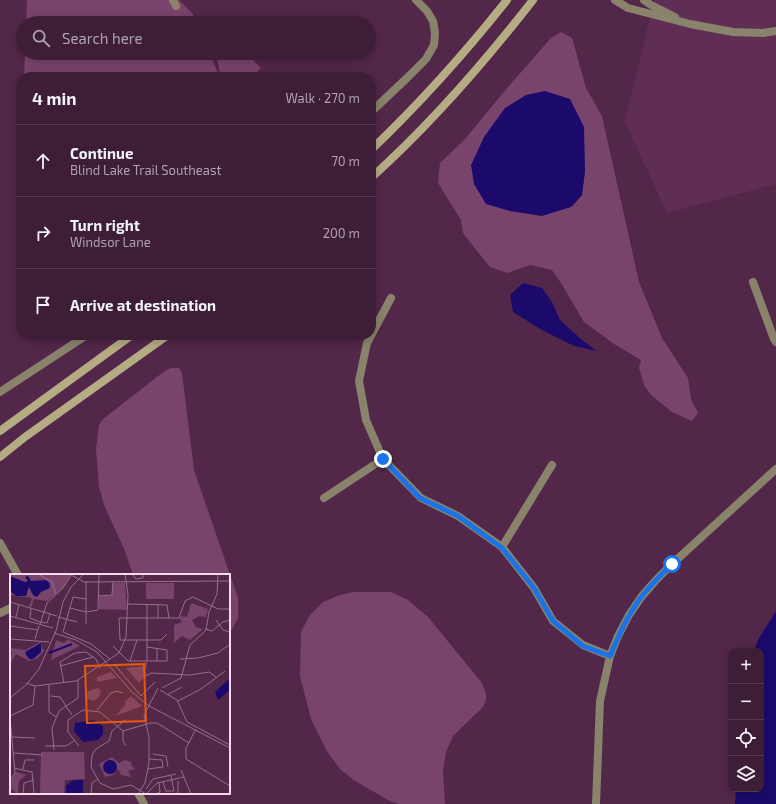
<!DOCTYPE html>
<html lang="en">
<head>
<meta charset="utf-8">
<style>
  :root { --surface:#3e1d37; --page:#45263f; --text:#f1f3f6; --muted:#ada2ad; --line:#573b52 }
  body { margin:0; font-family:"Exo 2",sans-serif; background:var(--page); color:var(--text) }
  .controls { position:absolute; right:12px; bottom:12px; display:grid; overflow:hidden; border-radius:8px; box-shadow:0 2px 10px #0003 }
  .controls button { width:36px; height:36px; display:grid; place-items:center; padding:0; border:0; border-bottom:1px solid var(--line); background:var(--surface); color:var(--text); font:20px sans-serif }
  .stop { position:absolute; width:12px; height:12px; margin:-9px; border:3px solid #1a73e8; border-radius:50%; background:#fff }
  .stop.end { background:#1a73e8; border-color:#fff; box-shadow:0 1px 4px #0008 }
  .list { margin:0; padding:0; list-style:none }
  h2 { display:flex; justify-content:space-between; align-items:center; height:52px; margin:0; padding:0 16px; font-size:17px }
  h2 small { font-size:13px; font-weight:400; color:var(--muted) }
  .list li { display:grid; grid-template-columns:26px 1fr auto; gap:12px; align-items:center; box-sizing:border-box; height:72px; padding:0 16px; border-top:1px solid var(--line) }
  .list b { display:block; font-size:15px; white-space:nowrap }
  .list p { margin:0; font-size:13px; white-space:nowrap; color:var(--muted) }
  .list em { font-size:13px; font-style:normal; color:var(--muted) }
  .icon { flex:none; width:22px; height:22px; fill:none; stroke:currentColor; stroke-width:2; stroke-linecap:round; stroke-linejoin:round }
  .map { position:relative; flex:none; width:776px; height:804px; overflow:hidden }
  .search { position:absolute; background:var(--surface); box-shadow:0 2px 10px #0003; left:16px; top:16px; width:360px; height:44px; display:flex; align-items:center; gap:10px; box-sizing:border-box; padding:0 14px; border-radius:22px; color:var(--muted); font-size:15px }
  .panel { position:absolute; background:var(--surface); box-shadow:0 2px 10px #0003; left:16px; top:72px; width:360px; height:268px; border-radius:16px }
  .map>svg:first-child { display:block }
  .built { fill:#602e55 }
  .green { fill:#79446c; fill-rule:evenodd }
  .water { fill:#1b0a6b }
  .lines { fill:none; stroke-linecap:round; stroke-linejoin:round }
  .minor { stroke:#88836a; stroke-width:8 }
  .tertiary { stroke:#88836a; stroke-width:8 }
  .secondary { stroke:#b5ac84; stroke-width:8 }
  .route { stroke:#1a73e8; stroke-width:5 }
  .inset-river { fill:none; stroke:#1b0a6b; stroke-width:2 }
  .inset-road { fill:none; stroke:#946f8b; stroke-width:1 }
  .view { fill:#e8590c; fill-opacity:0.15; stroke:#e8590c; stroke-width:2 }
  .inset-edge { fill:none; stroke:#f6daed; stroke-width:2 }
</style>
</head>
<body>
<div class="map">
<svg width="776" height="804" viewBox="0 0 776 804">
  <rect width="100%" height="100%" fill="#532749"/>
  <path class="built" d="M 654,0 L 776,0 L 776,184 L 667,213 L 625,122 Z"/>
  <path class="green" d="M 27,0 L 179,0 L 192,13 L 197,23 L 26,23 Z
    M 561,32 L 572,38 L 586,88 L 602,116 L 639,282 L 662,338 L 688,378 L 691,399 L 698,413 L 692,421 L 672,412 L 651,395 L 644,385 L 639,368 L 641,360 L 614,344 L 584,322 L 561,283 L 552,270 L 530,265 L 507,273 L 490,267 L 473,246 L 463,233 L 461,220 L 438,183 L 440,163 L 465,139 L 508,87 L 551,38 ZM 584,152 L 585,171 L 582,195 L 572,207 Z
    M 25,53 L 209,53 L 220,77 L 24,77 Z
    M 216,53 L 245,53 L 261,68 L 252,77 L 225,77 L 220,74 Z
    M 172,368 L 179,368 L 182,373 L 194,470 L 238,598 L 238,618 L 229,635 L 229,575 L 133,575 L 125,551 L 104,505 L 99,487 L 96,449 L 99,425 L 103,419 L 166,370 Z
    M 353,592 L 391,592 L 408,600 L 428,617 L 482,683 C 486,694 489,698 482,708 L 453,736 L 446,752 L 443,771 L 445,804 L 399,804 L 390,801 L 355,781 L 340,769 L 328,753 L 311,719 L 300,676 L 301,632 L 310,615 L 323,602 L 340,595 Z"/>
  <path class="water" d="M 545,91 L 570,99 L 584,127 L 585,171 L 582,195 L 571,207 L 542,216 L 510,211 L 486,204 L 474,184 L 471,165 L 484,137 L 505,108 L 526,95 Z
    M 523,283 L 542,288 L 552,302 L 560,320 L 582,340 L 597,351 L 574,346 L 542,330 L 513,312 L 510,295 Z
    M 776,611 L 776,804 L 735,804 L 736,789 L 761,789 L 761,651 L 754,651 L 758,640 Z"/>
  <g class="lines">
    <path class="minor" d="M 173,0 L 176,6
      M 615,0 L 628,8 L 690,24 L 733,32 L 763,33 L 776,31
      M 644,0 L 651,5 L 675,17
      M 371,112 L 407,78 L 426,59 L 434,45 L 435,33 L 433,21 L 427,11 L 416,0
      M 753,282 L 774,339 L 776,342
      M 391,298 L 367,343 L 359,381 L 366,420 L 383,459 L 421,498 L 458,516 L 502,547 L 534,588 L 553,621 L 583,645 L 610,656
      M 0,392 L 87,335
      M 324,498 L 383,459
      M 502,547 L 552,465
      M 0,613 L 11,608
      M 596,804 L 600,701 L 610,656 L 618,636 L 629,615 L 642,596 L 657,579 L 672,564 L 776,469"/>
    <path class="tertiary" d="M 0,543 L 18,575
      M 138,793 L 144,804"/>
    <path class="secondary" d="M 371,150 C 420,103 465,53 507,0
      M 371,178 C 431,124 484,63 533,0
      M 0,431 L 132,335
      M 0,457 L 25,437 L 168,335"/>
  </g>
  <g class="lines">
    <path class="route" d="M 383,459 L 420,498 L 458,516 L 502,548 L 534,588 L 553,621 L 583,646 L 610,656 C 619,635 628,614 642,596 C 651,584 662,574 672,564"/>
  </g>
  <g transform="translate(10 574)">
    <rect width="220" height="220" fill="#532749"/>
    <path d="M 0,0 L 61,0 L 53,14 L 37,27 L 24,25 L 21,34 L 19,33 L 22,24 L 0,21 ZM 103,9 L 115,9 L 117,36 L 89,35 L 89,22 L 102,22 ZM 136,9 L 164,9 L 164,25 L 136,25 ZM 181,29 L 198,35 L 196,43 L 189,42 L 182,46 L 186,53 L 193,55 L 180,66 L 172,62 L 164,69 L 164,51 L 172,48 L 169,44 L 172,42 L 177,43 ZM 58,65 L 70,72 L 41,86 L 46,66 L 54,69 ZM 31,68 L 32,75 L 35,76 L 28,84 L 19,87 L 6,80 L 0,90 L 2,79 L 0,74 L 15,76 ZM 27,72 L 30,73 L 31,78 L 25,83 L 16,82 L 18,76 ZM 135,88 L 137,88 L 137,94 L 135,96 L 137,100 L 129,109 L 116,94 L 135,92 ZM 101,98 L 107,104 L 87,108 L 87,103 ZM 88,114 L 91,117 L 89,123 L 84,127 L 76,125 L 78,117 ZM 121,122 L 132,132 L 105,142 L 115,131 L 115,127 ZM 31,178 L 74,178 L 75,205 L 55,206 L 54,220 L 30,220 ZM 102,183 L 109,189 L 115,186 L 121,188 L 121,191 L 125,195 L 118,197 L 121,203 L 111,201 L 108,195 L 103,201 L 95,203 L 89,190 ZM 6,198 L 16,201 L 9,207 L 8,220 L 0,214 L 0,208 Z" fill="#79446c" fill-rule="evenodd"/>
    <path d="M 0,2 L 15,8 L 18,7 L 15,3 L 18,2 L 21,7 L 35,6 L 39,8 L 40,14 L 31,18 L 27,23 L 23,21 L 19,13 L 16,22 L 6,22 L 0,17 ZM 31,69 L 31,78 L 23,85 L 19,85 L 15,78 ZM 220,104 L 220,116 L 208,126 L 205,118 ZM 84,146 L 93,152 L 93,160 L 88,166 L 73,168 L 64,157 L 65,149 ZM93 193a7 7 0 1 1 14 0a7 7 0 1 1-14 0ZM 63,206 L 73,206 L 73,220 L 56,220 L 56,212 Z" fill="#1b0a6b"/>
    <path class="inset-river" d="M 39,79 L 62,70"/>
    <path class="inset-road" d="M 28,0 L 42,8 L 46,20M 122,0 L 126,5 L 133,4 L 133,0M 61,1 L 74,8 L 220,7M 88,22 L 102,21 L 103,7M 76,25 L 63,23 L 53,58 L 81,70 L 100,85M 0,28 L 47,42M 117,30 L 157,31 L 159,44M 60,34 L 76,38 L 88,36 L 89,0M 21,35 L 20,44 L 30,48 L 37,49 L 40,40M 0,42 L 43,54M 6,43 L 9,31M 48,43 L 67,48M 148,44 L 148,30M 206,46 L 213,56 L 220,58M 30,50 L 37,29 L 53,14 L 62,0M 76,50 L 76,7M 0,52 L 28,56M 195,55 L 202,57 L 213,48 L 220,46M 44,59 L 66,66 L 87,78 L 122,118 L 139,132 L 220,174M 157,60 L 151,66 L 110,66 L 109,44 L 169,44 L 175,27 L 183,23 L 208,35 L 220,35M 0,65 L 39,68M 25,65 L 29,52M 103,72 L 118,87 L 157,87 L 157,76 L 137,73M 170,85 L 188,84 L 208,79 L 220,70M 120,87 L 127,66M 137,87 L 137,30M 147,87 L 147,74M 104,90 L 131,122 L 145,108M 50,92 L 83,83M 134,103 L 141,99 L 180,101 L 199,98 L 206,103M 16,109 L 25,112 L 66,107 L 109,79 L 116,63 L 118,21 L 115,0M 54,109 L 50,88 L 65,79 L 76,78 L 86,85 L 90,94M 39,111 L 39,138 L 46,143M 152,114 L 171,104 L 180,71 L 196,56 L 199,38 L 207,20 L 208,0M 150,116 L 167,126 L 177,148 L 220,171M 157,121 L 172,113M 41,122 L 50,123 L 62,141M 0,124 L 17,110 L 29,95 L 46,57 L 53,28 L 61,13 L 74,0M 168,127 L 191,115 L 215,97M 87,136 L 101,119 L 107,117 L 113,119M 0,142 L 23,131 L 25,112M 0,144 L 5,199 L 0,206M 115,146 L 102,157 L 99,167 L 86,175 L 82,181 L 81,193 L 90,209 L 103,215 L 121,211 L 136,220 L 147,209 L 174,203M 186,155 L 176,174 L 176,185 L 220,212M 113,157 L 113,167 L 116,172M 2,163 L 25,164M 35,172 L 56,172 L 64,167M 69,172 L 58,158 L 58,146 L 73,136 L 90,138 L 113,157 L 140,149 L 147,149 L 179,169M 44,176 L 42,154 L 49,137 L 68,124 L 68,106M 3,179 L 33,181M 143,180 L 156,182 L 158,193M 4,194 L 22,198 L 24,219M 13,195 L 15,186 L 24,186M 138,195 L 153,193 L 152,186 L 139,185M 171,196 L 181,220M 168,207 L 168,220M 153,208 L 156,217 L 164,217 L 161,202M 136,215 L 143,205 L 166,200M 13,220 L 14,209 L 24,206M 81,220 L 82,209 L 88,205M 128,220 L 135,209 L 139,189 L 139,163 L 134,141 L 148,114M 146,220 L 150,218 L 149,209"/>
    <path class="view" d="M 134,90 L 136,147 L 77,149 L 75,92 Z"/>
    <rect width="220" height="220" class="inset-edge"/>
  </g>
</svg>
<div class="controls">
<button>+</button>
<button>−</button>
<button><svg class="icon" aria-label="locate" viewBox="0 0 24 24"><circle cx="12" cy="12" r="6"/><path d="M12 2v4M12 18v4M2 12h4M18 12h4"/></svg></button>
<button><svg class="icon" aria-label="layers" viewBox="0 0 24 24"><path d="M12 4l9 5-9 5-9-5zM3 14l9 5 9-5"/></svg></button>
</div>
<div class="stop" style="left:672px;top:564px"></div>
<div class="stop end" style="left:383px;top:459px"></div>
<div class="search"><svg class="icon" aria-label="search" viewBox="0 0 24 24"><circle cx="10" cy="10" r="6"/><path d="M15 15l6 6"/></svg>Search here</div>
<section class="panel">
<h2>4 min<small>Walk · 270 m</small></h2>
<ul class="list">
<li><svg class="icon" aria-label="ahead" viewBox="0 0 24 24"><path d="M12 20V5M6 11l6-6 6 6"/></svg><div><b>Continue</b><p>Blind Lake Trail Southeast</p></div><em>70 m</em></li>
<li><svg class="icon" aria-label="right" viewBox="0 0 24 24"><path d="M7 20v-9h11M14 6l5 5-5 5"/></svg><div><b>Turn right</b><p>Windsor Lane</p></div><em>200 m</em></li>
<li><svg class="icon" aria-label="arrive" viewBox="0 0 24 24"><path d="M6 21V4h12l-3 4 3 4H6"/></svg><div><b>Arrive at destination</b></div></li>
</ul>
</section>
</div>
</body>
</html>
